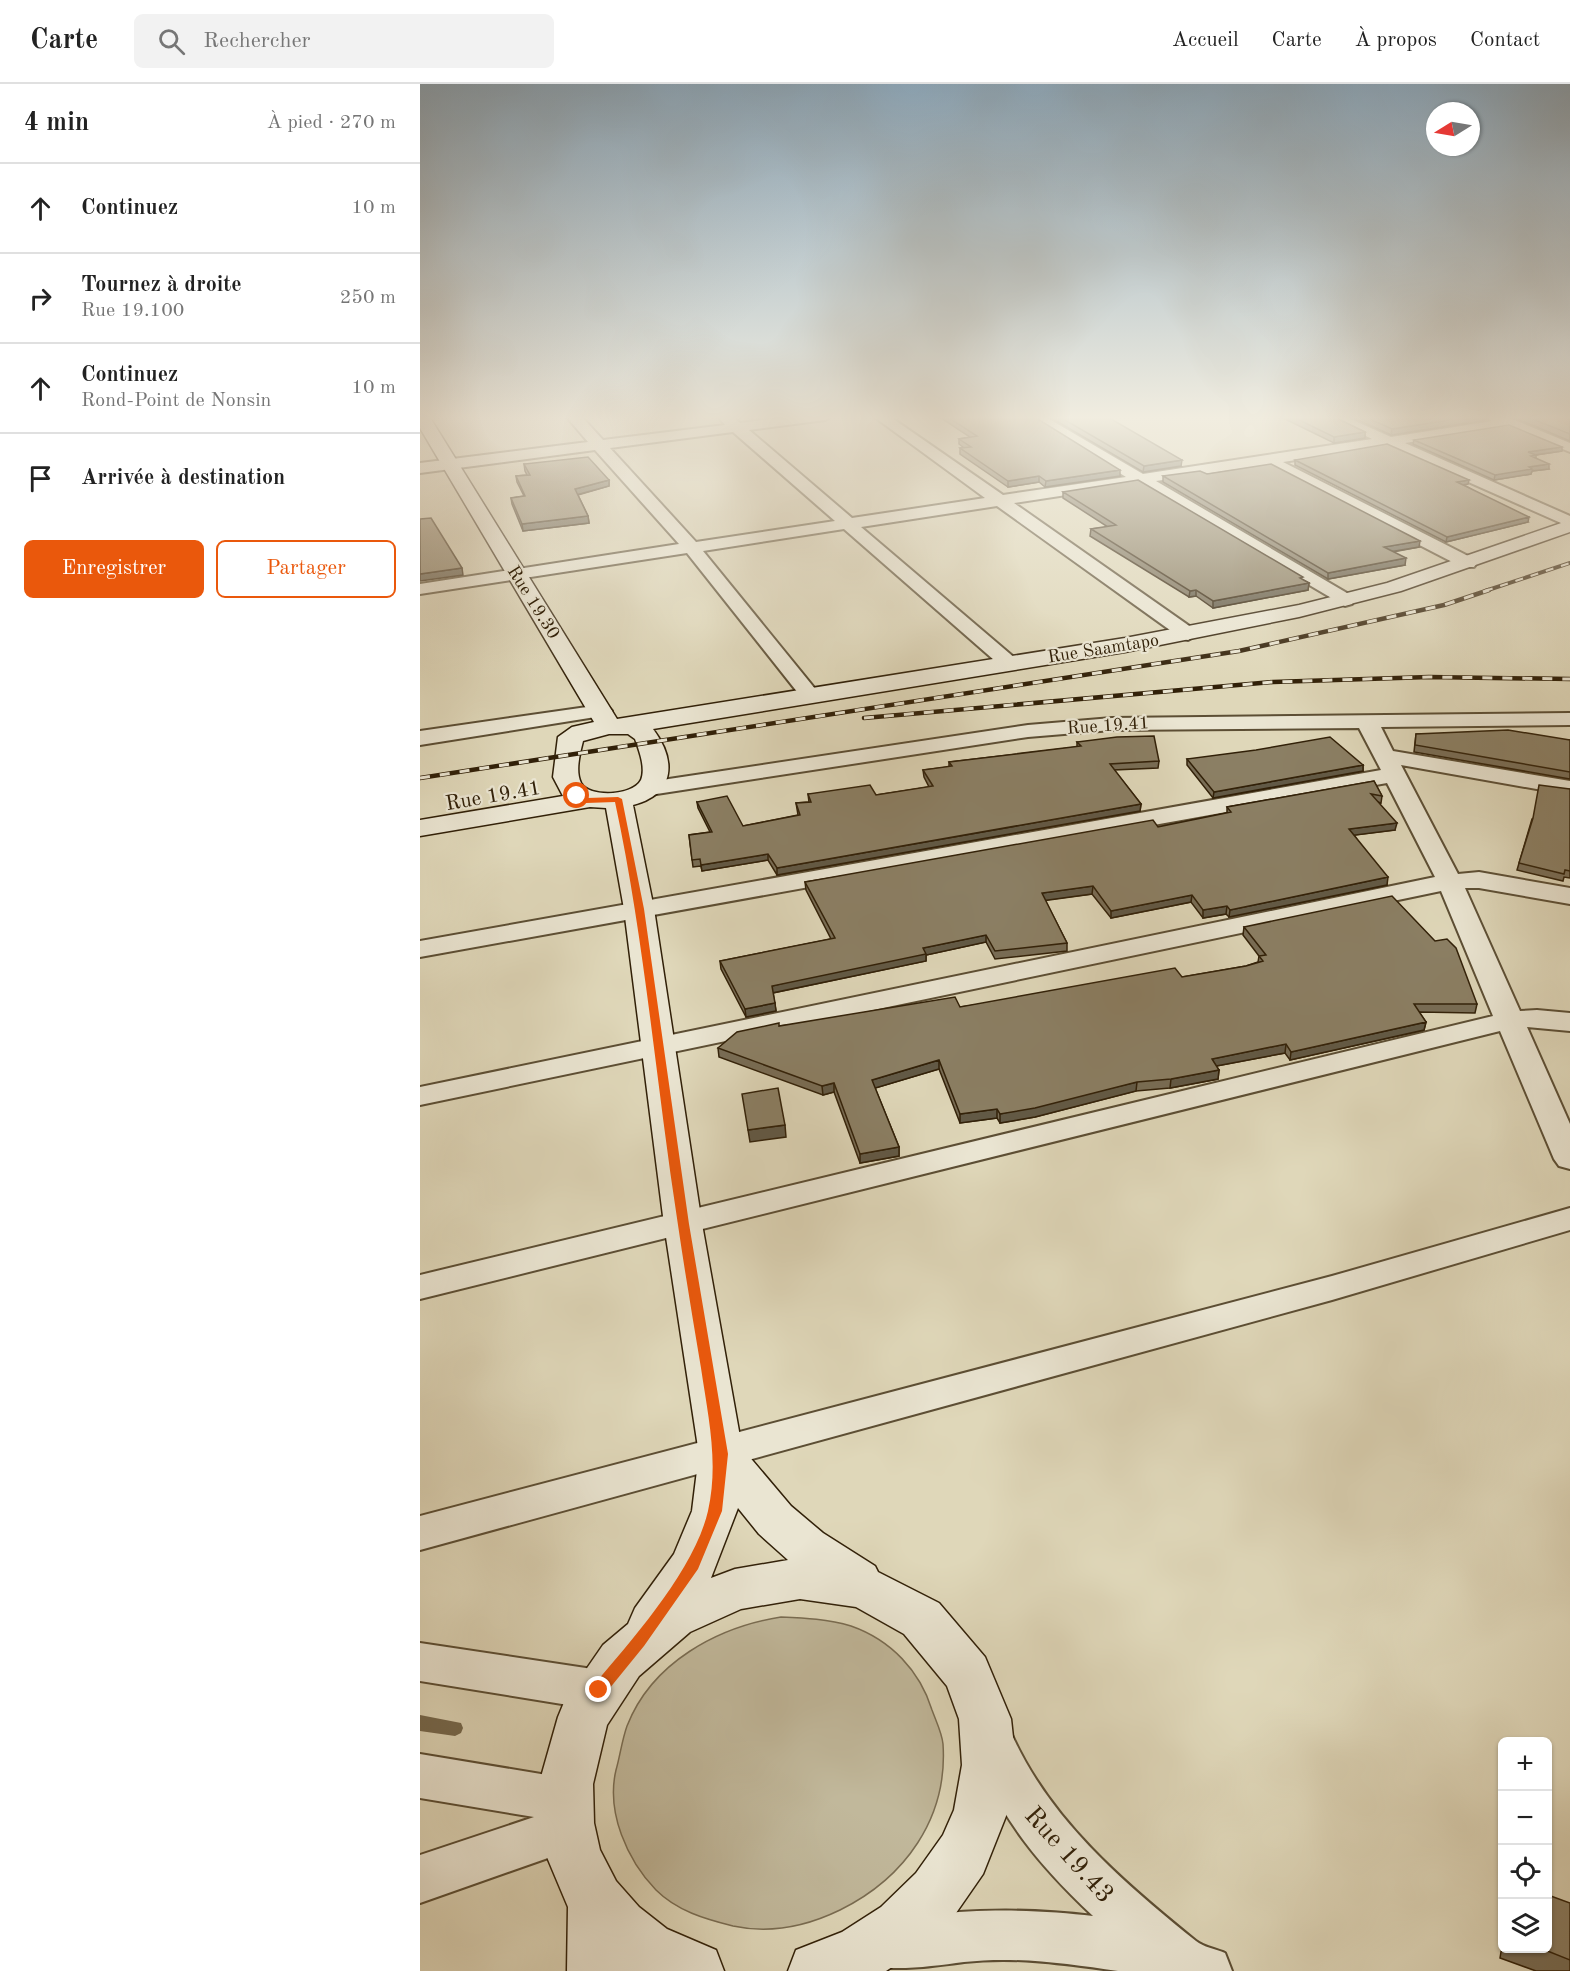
<!DOCTYPE html>
<html lang="fr">
<head>
<meta charset="utf-8">
<style>
  :root { --surface:#fff; --page:#f2f2f2; --text:#222; --muted:#767676; --line:#e0e0e0; --accent:#ea580c }
  body { margin:0; font-family:"Old Standard TT",serif; background:var(--page); color:var(--text) }
  .controls { position:absolute; right:18px; bottom:18px; display:grid; overflow:hidden; border-radius:9px; box-shadow:0 2px 4px #0004 }
  .controls button { width:54px; height:54px; display:grid; place-items:center; padding:0; border:0; border-bottom:2px solid var(--line); background:var(--surface); color:var(--text); font:30px sans-serif }
  .compass { position:absolute; left:1006px; top:18px; width:54px; height:54px; border-radius:50%; background:var(--surface); box-shadow:0 2px 4px #0004; rotate:259deg }
  .stop { position:absolute; width:18px; height:18px; margin:-14px; border:4px solid #ea580c; border-radius:50%; background:#fff }
  .stop.end { background:#ea580c; border-color:#fff; box-shadow:0 2px 6px #0008 }
  .list { margin:0; padding:0; list-style:none }
  h2 { display:flex; justify-content:space-between; align-items:center; height:78px; margin:0; padding:0 24px; font-size:26px }
  h2 small { font-size:20px; font-weight:400; color:var(--muted) }
  .list li { display:grid; grid-template-columns:39px 1fr auto; gap:18px; align-items:center; box-sizing:border-box; height:90px; padding:0 24px; border-top:2px solid var(--line) }
  .list b { display:block; font-size:22px; white-space:nowrap }
  .list p { margin:0; font-size:20px; white-space:nowrap; color:var(--muted) }
  .list em { font-size:20px; font-style:normal; color:var(--muted) }
  .actions { display:flex; gap:12px; padding:18px 24px }
  .actions a { flex:1; padding:14px 0; border:2px solid var(--accent); border-radius:9px; text-align:center; font-size:21px; color:var(--accent) }
  .actions .main { background:var(--accent); color:#fff }
  .icon { flex:none; width:33px; height:33px; fill:none; stroke:currentColor; stroke-width:2; stroke-linecap:round; stroke-linejoin:round }
  .map { position:relative; flex:none; width:1150px; height:1887px; overflow:hidden }
  header { display:flex; align-items:center; gap:36px; box-sizing:border-box; height:84px; padding:0 30px; background:var(--surface); border-bottom:2px solid var(--line) }
  header strong { font-size:28px }
  nav { display:flex; gap:33px; margin-inline-start:auto; font-size:21px }
  .search { width:420px; height:54px; background:var(--page); display:flex; align-items:center; gap:15px; box-sizing:border-box; padding:0 21px; border-radius:9px; color:var(--muted); font-size:22px }
  main { display:flex }
  aside { flex:1; background:var(--surface) }
  .map>svg:first-child { display:block }
  .green { fill:#c1b89b; stroke:#796c52; stroke-width:1.5 }
  .lines { fill:none; stroke-linecap:round; stroke-linejoin:round }
  .stream { fill:#76694e; fill-rule:evenodd }
  .street-casing { stroke:#5c4e34; stroke-width:4 }
  .secondary-casing { stroke:#312008; stroke-width:3 }
  .street { fill:#eae5d2; fill-rule:evenodd }
  .secondary { fill:#eae5d2; fill-rule:evenodd }
  .rail-far1-casing { stroke:#312008; stroke-width:4 }
  .rail-casing { stroke:#312008; stroke-width:4.5 }
  .rail-far1 { stroke:#eae5d2; stroke-width:2; stroke-dasharray:8; stroke-linecap:butt }
  .rail { stroke:#eae5d2; stroke-width:3; stroke-dasharray:10; stroke-linecap:butt }
  .wall { fill:#786d56; stroke:#312008; stroke-width:1.5 }
  .shaded-wall { fill:#615946; stroke:#312008; stroke-width:1.5 }
  .building { fill:#8b7f64; stroke:#312008; stroke-width:1.5 }
  .route { fill:#ea580c }
  .labels { text-anchor:middle; stroke-width:4.5; stroke-linejoin:round; paint-order:stroke }
  .far-street-label { font-size:18px; fill:#312008; stroke:#eae5d2 }
  .street-label { font-size:21px; fill:#312008; stroke:#eae5d2 }
  .near-street-label { font-size:26px; fill:#312008; stroke:#eae5d2 }
</style>
</head>
<body>
<header>
<strong>Carte</strong>
<div class="search"><svg class="icon" aria-label="search" viewBox="0 0 24 24"><circle cx="10" cy="10" r="6"/><path d="M15 15l6 6"/></svg>Rechercher</div>
<nav><a>Accueil</a><a>Carte</a><a>À propos</a><a>Contact</a></nav>
</header>
<main>
<aside>
<h2>4 min<small>À pied · 270 m</small></h2>
<ul class="list">
<li><svg class="icon" aria-label="ahead" viewBox="0 0 24 24"><path d="M12 20V5M6 11l6-6 6 6"/></svg><div><b>Continuez</b></div><em>10 m</em></li>
<li><svg class="icon" aria-label="right" viewBox="0 0 24 24"><path d="M7 20v-9h11M14 6l5 5-5 5"/></svg><div><b>Tournez à droite</b><p>Rue 19.100</p></div><em>250 m</em></li>
<li><svg class="icon" aria-label="ahead" viewBox="0 0 24 24"><path d="M12 20V5M6 11l6-6 6 6"/></svg><div><b>Continuez</b><p>Rond-Point de Nonsin</p></div><em>10 m</em></li>
<li><svg class="icon" aria-label="arrive" viewBox="0 0 24 24"><path d="M6 21V4h12l-3 4 3 4H6"/></svg><div><b>Arrivée à destination</b></div></li>
</ul>
<div class="actions"><a class="main">Enregistrer</a><a>Partager</a></div>
</aside>
<div class="map">
<svg width="1150" height="1887" viewBox="0 0 1150 1887">
  <rect width="100%" height="100%" fill="#dfd7b9"/>
  <filter id="stains"><feTurbulence type="fractalNoise" baseFrequency=".00333" numOctaves="4"/><feColorMatrix values="0 0 0 0 .2 0 0 0 0 .09 0 0 0 0 .02 0 0 0 .5 -.17"/></filter>
  <radialGradient id="worn" r=".72"><stop offset=".6" stop-color="#630" stop-opacity="0"/><stop offset="1" stop-color="#630" stop-opacity=".3"/></radialGradient>
  <path class="green" d="M 361,1533 C 385,1534 408,1535 431,1542 C 471,1556 500,1587 512,1626 C 516,1637 522,1649 523,1660 C 528,1734 485,1794 420,1826 C 387,1842 350,1850 313,1842 C 285,1835 257,1827 236,1806 C 207,1776 186,1728 196,1686 C 200,1672 202,1656 207,1642 C 232,1578 298,1543 361,1533 Z"/>
  <g class="lines">
    <path class="stream" d="M 0,1631 L 41,1639 L 43,1644 L 41,1649 L 35,1652 L 0,1647 Z"/>
    <g class="street-casing">
      <path id="street" d="M 146,332 L 161,332 L 183,356 L 305,341 L 300,335 L 302,332 L 312,332 L 320,339 L 371,332 L 412,332 L 405,336 L 329,346 L 432,434 L 565,414 L 453,332 L 469,332 L 583,411 L 706,393 L 607,332 L 624,332 L 723,390 L 952,355 L 905,332 L 924,332 L 971,353 L 1072,337 L 1065,332 L 1085,332 L 1150,359 L 1150,368 L 1088,343 L 985,359 L 1150,432 L 1150,443 L 967,362 L 863,378 L 1054,475 L 1057,479 L 1054,483 L 1042,483 L 845,381 L 736,397 L 932,512 L 934,516 L 932,520 L 925,522 L 718,400 L 594,419 L 775,546 L 778,550 L 768,556 L 761,554 L 577,422 L 441,443 L 596,575 L 599,579 L 596,583 L 582,583 L 424,445 L 283,467 L 396,606 L 399,610 L 396,614 L 382,614 L 267,469 L 0,510 L 0,500 L 259,460 L 175,366 L 0,389 L 0,379 L 168,358 ZM 313,348 L 415,437 L 276,458 L 190,364 Z
        M 181,621 L 188,623 L 192,627 L 188,631 L 0,661 L 0,647 Z
        M 1150,629 L 1150,641 L 961,643 L 973,667 L 1150,697 L 1150,711 L 981,681 L 1038,790 L 1059,788 L 1150,804 L 1150,820 L 1059,804 L 1045,804 L 1100,927 L 1117,926 L 1150,929 L 1150,947 L 1107,943 L 1150,1040 L 1150,1085 L 1139,1082 L 1134,1075 L 1080,947 L 0,1215 L 0,1191 L 1073,932 L 1021,807 L 0,1021 L 0,1003 L 1015,793 L 967,699 L 0,873 L 0,857 L 961,686 L 939,644 L 692,646 L 608,653 L 230,711 L 222,709 L 219,704 L 222,699 L 608,641 L 692,634 Z
        M 1150,1124 L 1150,1146 L 912,1216 L 0,1466 L 0,1432 L 912,1192 Z
        M 0,1559 L 179,1586 L 195,1592 L 201,1606 L 195,1620 L 179,1626 L 0,1597 Z
        M 576,1645 L 592,1651 C 630,1736 705,1800 776,1857 C 783,1863 796,1865 805,1869 L 812,1887 C 775,1887 735,1887 698,1887 C 647,1880 597,1872 544,1878 C 514,1882 479,1887 450,1882 L 443,1864 L 450,1846 C 510,1822 609,1824 673,1832 C 618,1780 582,1736 553,1666 L 560,1651 Z
        M 0,1670 L 145,1694 L 162,1700 L 168,1716 L 163,1728 L 172,1745 L 165,1761 L 0,1819 L 0,1771 L 114,1733 L 0,1714 Z"/>
    </g>
    <g class="secondary-casing">
      <path id="secondary" d="M 0,332 L 9,332 L 197,635 L 705,554 L 879,521 L 967,499 L 1150,436 L 1150,448 L 981,507 L 879,533 L 705,568 L 233,645 C 257,677 255,710 213,721 L 234,825 L 282,1140 L 322,1364 L 371,1422 L 403,1449 L 455,1482 L 458,1488 L 519,1519 L 565,1573 L 591,1635 L 596,1681 L 588,1727 L 563,1790 L 536,1829 L 502,1863 L 466,1887 L 368,1887 L 376,1866 L 422,1848 L 461,1823 L 496,1789 L 523,1751 L 534,1726 L 542,1681 L 539,1635 L 527,1602 L 484,1550 L 436,1523 L 380,1515 L 321,1525 L 270,1548 L 219,1592 L 187,1641 L 173,1700 L 174,1739 L 180,1766 L 196,1797 L 219,1823 L 247,1845 L 296,1866 L 304,1887 L 147,1887 L 148,1823 L 124,1766 L 120,1739 L 119,1700 L 138,1633 L 145,1616 L 183,1561 L 208,1540 L 215,1524 L 254,1470 L 272,1427 L 279,1370 L 244,1140 L 204,825 L 186,724 L 170,723 L 0,752 L 0,736 L 143,712 L 133,693 L 138,653 L 152,643 L 174,638 L 0,344 ZM 189,650 L 208,650 L 215,655 C 219,666 226,684 221,696 C 213,712 169,714 161,699 C 155,687 160,669 163,657 ZM 318,1424 L 339,1450 L 368,1476 L 315,1485 L 291,1494 Z"/>
    </g>
    <use href="#street" class="street"/>
    <use href="#secondary" class="secondary"/>
    <g class="rail-far1-casing">
      <path id="rail-far1" d="M 1065,507 L 1150,479"/>
    </g>
    <g class="rail-casing">
      <path id="rail" d="M 444,634 L 853,598 L 1009,593 L 1150,595
        M 0,694 L 819,567 L 1024,521 L 1069,506"/>
    </g>
    <use href="#rail-far1" class="rail-far1"/>
    <use href="#rail" class="rail"/>
  </g>
  <path class="wall" d="M 518,332 L 613,332 L 700,392 L 625,403 L 619,398 L 588,403 L 540,370 L 540,364 L 544,364 L 539,360 L 539,355 L 550,353 Z
    M 628,332 L 686,332 L 761,382 L 723,388 Z
    M 859,332 L 912,332 L 945,348 L 945,354 L 914,359 Z
    M 930,332 L 1067,332 L 1066,336 L 971,351 Z
    M 1091,332 L 1150,332 L 1150,357 Z
    M 994,356 L 1142,367 L 1116,371 L 1116,374 L 1129,385 L 1112,387 L 1111,390 L 1074,396 L 993,360 Z
    M 875,376 L 1048,400 L 1044,401 L 1108,438 L 1026,458 L 875,381 Z
    M 104,380 L 189,396 L 189,402 L 158,411 L 168,432 L 169,439 L 103,447 L 92,420 L 91,414 L 104,412 L 97,398 L 96,392 L 107,391 L 105,387 Z
    M 787,390 L 999,463 L 973,468 L 985,481 L 908,495 L 743,398 L 743,392 Z
    M 643,408 L 883,496 L 889,499 L 888,506 L 793,524 L 776,512 L 769,513 L 670,452 L 671,445 L 688,443 L 643,414 Z
    M 996,650 L 1150,656 L 1150,695 L 994,668 Z
    M 657,658 L 739,677 L 738,684 L 694,686 L 721,720 L 720,727 L 357,791 L 348,776 L 282,787 L 281,782 L 273,783 L 269,751 L 290,748 L 278,724 L 277,718 L 323,742 L 378,731 L 376,719 L 389,718 L 388,710 L 456,711 L 509,703 L 504,693 L 503,686 L 529,683 L 529,678 L 657,663 Z
    M 767,675 L 943,681 L 943,687 L 793,714 L 767,681 Z
    M 954,697 L 962,712 L 961,719 L 958,718 L 975,746 L 934,751 L 967,801 L 809,833 L 806,830 L 783,834 L 771,818 L 691,834 L 672,810 L 625,816 L 647,859 L 647,867 L 575,875 L 566,858 L 506,871 L 506,877 L 353,909 L 356,927 L 326,933 L 301,885 L 300,877 L 411,855 L 386,806 L 385,798 L 738,743 L 807,729 L 807,723 Z
    M 1150,705 L 1150,794 L 1144,793 L 1143,797 L 1097,786 L 1112,735 Z
    M 824,843 L 1057,920 L 1055,929 L 999,928 L 1006,938 L 1004,946 L 870,976 L 865,969 L 796,982 L 799,986 L 798,995 L 750,1004 L 716,1007 L 615,1033 L 580,1039 L 577,1034 L 540,1039 L 519,985 L 455,1004 L 479,1063 L 479,1072 L 440,1079 L 414,1008 L 403,1011 L 299,973 L 298,964 L 359,942 L 540,923 L 762,893 L 826,882 L 838,878 L 839,872 L 823,851 Z
    M 1150,1819 L 1150,1887 L 1116,1887 L 1080,1874 L 1083,1856 L 1083,1864 L 1128,1864 Z"/>
  <path class="shaded-wall" d="M 1054,332 L 1067,332 L 1066,336 L 971,351 L 972,345 Z
    M 945,348 L 945,354 L 914,359 L 914,353 Z
    M 1142,363 L 1142,367 L 1107,372 L 1108,368 Z
    M 762,376 L 761,382 L 723,388 L 724,382 Z
    M 1129,380 L 1129,385 L 1112,387 L 1111,390 L 1074,396 L 1075,391 L 1109,383 Z
    M 700,386 L 700,392 L 625,403 L 626,397 Z
    M 619,392 L 619,398 L 588,403 L 588,397 Z
    M 189,396 L 189,402 L 156,411 L 155,405 Z
    M 1049,396 L 1048,400 L 1036,402 L 1037,398 Z
    M 168,432 L 169,439 L 103,447 L 102,440 Z
    M 1109,433 L 1108,438 L 1026,458 L 1027,453 Z
    M 1000,457 L 999,463 L 963,469 L 964,463 Z
    M 986,474 L 985,481 L 908,495 L 908,489 Z
    M 42,484 L 43,491 L 0,497 L 0,490 Z
    M 889,499 L 888,506 L 793,524 L 793,517 Z
    M 776,506 L 776,512 L 769,513 L 770,507 Z
    M 943,681 L 943,687 L 793,714 L 794,708 Z
    M 721,720 L 720,727 L 357,791 L 357,784 Z
    M 977,739 L 975,746 L 928,752 L 929,745 Z
    M 348,770 L 348,776 L 282,787 L 281,781 Z
    M 968,793 L 967,801 L 809,833 L 810,826 Z
    M 673,802 L 672,810 L 621,817 L 622,809 Z
    M 772,811 L 771,818 L 691,834 L 691,827 Z
    M 807,822 L 806,830 L 783,834 L 783,826 Z
    M 566,851 L 566,858 L 506,871 L 506,877 L 352,909 L 352,902 L 503,864 Z
    M 355,919 L 356,927 L 326,933 L 325,925 Z
    M 1006,938 L 1004,946 L 870,976 L 871,968 Z
    M 866,960 L 865,969 L 791,983 L 792,975 Z
    M 519,976 L 519,985 L 452,1005 L 452,996 Z
    M 799,986 L 798,995 L 750,1004 L 751,995 Z
    M 717,998 L 716,1007 L 615,1033 L 580,1039 L 580,1030 Z
    M 414,999 L 414,1008 L 403,1011 L 402,1002 Z
    M 577,1025 L 577,1034 L 540,1039 L 540,1030 Z
    M 365,1041 L 366,1053 L 330,1058 L 328,1046 Z
    M 479,1063 L 479,1072 L 440,1079 L 440,1070 Z"/>
  <path class="building" d="M 526,332 L 613,332 L 700,386 L 626,397 L 619,392 L 588,397 L 540,364 L 551,363 L 539,355 L 557,352 Z
    M 638,332 L 686,332 L 762,376 L 724,382 Z
    M 871,332 L 912,332 L 945,348 L 914,353 Z
    M 943,332 L 1054,332 L 972,345 Z
    M 1105,332 L 1150,332 L 1150,350 Z
    M 1089,341 L 1142,363 L 1108,368 L 1116,371 L 1111,372 L 1129,380 L 1109,383 L 1112,385 L 1075,391 L 994,356 Z
    M 967,360 L 1049,396 L 1037,398 L 1109,433 L 1027,453 L 875,376 Z
    M 168,373 L 189,396 L 155,405 L 168,432 L 102,440 L 91,414 L 105,412 L 96,392 L 110,391 L 104,380 Z
    M 851,380 L 1000,457 L 964,463 L 986,474 L 908,489 L 743,392 L 780,387 L 787,390 Z
    M 718,396 L 883,493 L 880,494 L 889,499 L 793,517 L 776,506 L 770,507 L 671,445 L 696,441 L 643,408 Z
    M 11,434 L 42,484 L 0,490 L 0,435 Z
    M 1088,646 L 1150,656 L 1150,688 L 995,661 L 996,650 Z
    M 734,652 L 739,677 L 690,680 L 721,720 L 357,784 L 348,770 L 281,781 L 280,775 L 272,776 L 269,751 L 292,748 L 277,718 L 307,712 L 323,742 L 380,731 L 376,719 L 391,718 L 388,710 L 450,701 L 456,711 L 513,702 L 503,686 L 532,682 L 529,678 L 661,662 L 657,658 L 697,653 Z
    M 910,653 L 943,681 L 794,708 L 767,675 L 836,666 Z
    M 954,697 L 962,712 L 951,710 L 977,739 L 929,745 L 968,793 L 810,826 L 807,822 L 783,826 L 772,811 L 691,827 L 673,802 L 622,809 L 647,859 L 575,867 L 566,851 L 503,864 L 506,870 L 352,902 L 355,919 L 325,925 L 300,877 L 415,854 L 385,798 L 733,736 L 738,743 L 811,728 L 807,723 Z
    M 1119,701 L 1150,705 L 1150,787 L 1145,786 L 1144,790 L 1099,779 L 1113,734 Z
    M 972,812 L 1015,857 L 1027,855 L 1036,864 L 1057,920 L 994,920 L 1006,938 L 871,968 L 866,960 L 792,975 L 799,986 L 751,995 L 717,998 L 615,1024 L 580,1030 L 577,1025 L 540,1030 L 519,976 L 452,996 L 479,1063 L 440,1070 L 414,999 L 402,1002 L 298,964 L 317,948 L 359,939 L 359,942 L 535,913 L 540,923 L 755,884 L 762,893 L 826,882 L 843,877 L 839,872 L 846,871 L 824,843 Z
    M 358,1004 L 365,1041 L 328,1046 L 322,1010 Z
    M 1128,1811 L 1150,1819 L 1150,1876 L 1120,1864 L 1128,1864 Z"/>
  <linearGradient id="sky" x2="0" y2="1"><stop stop-color="#8da9bd"/><stop offset="0.56" stop-color="#f1ede0"/><stop offset="1" stop-color="#f1ede0" stop-opacity="0"/></linearGradient>
  <rect width="1150" height="596" fill="url(#sky)"/>
  <path class="route" d="M 154,710 L 167,714 L 198,713 L 202,715 L 224,825 L 269,1140 L 308,1370 L 302,1427 L 278,1485 L 224,1562 L 185,1610 L 179,1612 L 174,1610 L 172,1606 L 174,1601 C 213,1554 274,1487 288,1427 C 299,1378 288,1332 281,1284 C 273,1236 265,1189 258,1141 C 236,1000 225,857 195,718 L 166,719 L 154,714 Z"/>
  <g class="labels">
    <g class="far-street-label">
      <text transform="translate(114 518) rotate(58)" y="6">Rue 19.30</text>
      <text transform="translate(683 564) rotate(-9)" y="6">Rue Saamtapo</text>
      <text transform="translate(688 641) rotate(-4)" y="6">Rue 19.41</text>
    </g>
    <g class="street-label">
      <text transform="translate(73 711) rotate(-10)" y="7">Rue 19.41</text>
    </g>
    <g class="near-street-label">
      <text transform="translate(650 1770) rotate(48)" y="9">Rue 19.43</text>
    </g>
  </g>
  <rect width="100%" height="100%" filter="url(#stains)"/>
  <rect width="100%" height="100%" fill="url(#worn)"/>
</svg>
<div class="controls">
<button>+</button>
<button>−</button>
<button><svg class="icon" aria-label="locate" viewBox="0 0 24 24"><circle cx="12" cy="12" r="6"/><path d="M12 2v4M12 18v4M2 12h4M18 12h4"/></svg></button>
<button><svg class="icon" aria-label="layers" viewBox="0 0 24 24"><path d="M12 4l9 5-9 5-9-5zM3 14l9 5 9-5"/></svg></button>
</div>
<svg class="compass" viewBox="-18 -18 36 36"><path d="M0-13l5 13h-10z" fill="#e53935"/><path d="M0 13l5-13h-10z" fill="#767676"/></svg>
<div class="stop" style="left:157px;top:712px"></div>
<div class="stop end" style="left:179px;top:1606px"></div>
</div>
</main>
</body>
</html>
